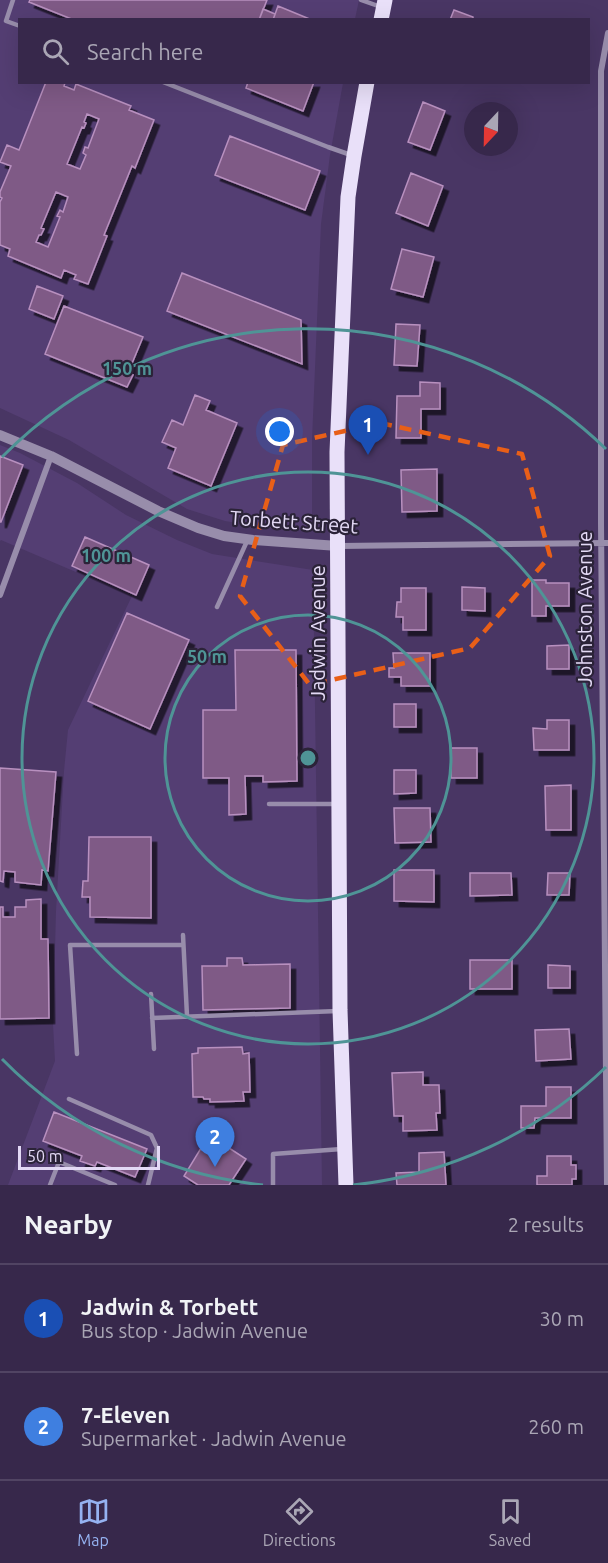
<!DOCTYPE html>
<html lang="en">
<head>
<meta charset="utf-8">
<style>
  :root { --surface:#37284b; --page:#3e3052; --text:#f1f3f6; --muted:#aaa6b5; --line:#514463; --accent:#95b2f1 }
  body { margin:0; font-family:Ubuntu,sans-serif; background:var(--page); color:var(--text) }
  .compass { position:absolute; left:464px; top:102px; width:54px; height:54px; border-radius:50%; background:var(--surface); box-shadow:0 6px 24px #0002; rotate:202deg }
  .scale { position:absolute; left:18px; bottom:15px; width:142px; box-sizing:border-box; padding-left:6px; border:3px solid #e3d9f5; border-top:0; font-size:16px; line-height:21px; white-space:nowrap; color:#e3d9f5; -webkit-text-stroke:4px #2b2338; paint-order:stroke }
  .you { position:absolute; left:280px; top:432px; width:21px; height:21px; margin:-15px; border:4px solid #fff; border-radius:50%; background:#1a73e8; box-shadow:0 0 0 9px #1a73e833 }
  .badge { display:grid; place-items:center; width:39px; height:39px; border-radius:50%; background:var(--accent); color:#fff; font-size:20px; font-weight:700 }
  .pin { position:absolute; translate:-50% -50px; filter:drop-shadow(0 2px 3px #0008) }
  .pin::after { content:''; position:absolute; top:32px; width:21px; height:18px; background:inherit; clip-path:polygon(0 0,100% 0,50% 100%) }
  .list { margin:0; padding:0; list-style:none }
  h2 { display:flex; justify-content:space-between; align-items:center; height:78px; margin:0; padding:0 24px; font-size:26px }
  h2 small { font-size:20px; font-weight:400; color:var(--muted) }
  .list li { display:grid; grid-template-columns:39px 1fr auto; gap:18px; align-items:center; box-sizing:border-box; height:108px; padding:0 24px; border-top:2px solid var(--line) }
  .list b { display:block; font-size:22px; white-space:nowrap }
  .list p { margin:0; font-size:20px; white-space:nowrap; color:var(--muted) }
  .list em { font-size:20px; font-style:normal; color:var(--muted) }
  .icon { flex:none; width:33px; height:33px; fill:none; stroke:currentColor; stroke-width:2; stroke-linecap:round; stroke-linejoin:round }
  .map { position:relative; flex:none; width:608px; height:1185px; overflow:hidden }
  .search { position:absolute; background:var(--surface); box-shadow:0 6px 24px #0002; left:18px; right:18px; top:18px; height:66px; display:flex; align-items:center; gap:15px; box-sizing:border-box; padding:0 21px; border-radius:0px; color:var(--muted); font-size:22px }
  .sheet { height:294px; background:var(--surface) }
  nav { display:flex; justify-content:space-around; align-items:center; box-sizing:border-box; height:84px; border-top:2px solid var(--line); background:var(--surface); font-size:16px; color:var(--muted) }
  nav a { display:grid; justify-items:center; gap:3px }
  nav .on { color:var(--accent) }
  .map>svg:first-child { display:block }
  .built { fill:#543e73 }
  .building { fill:#7f5a86; stroke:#b890bf; stroke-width:1.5; fill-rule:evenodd; filter:url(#shadow) }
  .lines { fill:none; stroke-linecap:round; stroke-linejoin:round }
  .service { stroke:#988dab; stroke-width:4.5 }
  .minor { stroke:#988dab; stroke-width:6 }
  .tertiary { stroke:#988dab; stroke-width:10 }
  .primary { stroke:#e9e0f9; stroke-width:15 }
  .marked { fill:none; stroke:#e85f18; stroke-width:4.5; stroke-dasharray:12 8; stroke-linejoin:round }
  .ring { fill:none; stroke:#4f9496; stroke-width:3 }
  .labels { text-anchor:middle; stroke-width:4.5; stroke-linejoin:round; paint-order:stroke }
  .street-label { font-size:20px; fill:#e3d9f5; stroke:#2b2338 }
  .centre { fill:#4f9496; stroke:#2b2338; stroke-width:3 }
  .ring-label { font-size:18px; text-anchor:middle; font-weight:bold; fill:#4f9496; stroke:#2b2338; stroke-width:4.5; stroke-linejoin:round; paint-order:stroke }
</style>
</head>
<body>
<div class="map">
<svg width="608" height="1185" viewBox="0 0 608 1185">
  <defs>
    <filter id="shadow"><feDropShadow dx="5.5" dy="5.5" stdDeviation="0" flood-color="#0009"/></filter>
  </defs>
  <rect width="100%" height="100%" fill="#493664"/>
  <path class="built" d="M 0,0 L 359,0 L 355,19 L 20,20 L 20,82 L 343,83 L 330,155 L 321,224 L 312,440 L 312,531 L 268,528 L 225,521 L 187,509 L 69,440 L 0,408 Z
    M 0,445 L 20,453 L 77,483 L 126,515 L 177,540 L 212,554 L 313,570 L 322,1185 L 8,1185 L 55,1061 L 53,1024 L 56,911 L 64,771 L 68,730 L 132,596 L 1,540 L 0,541 Z"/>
  <path class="building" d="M 30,0 L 267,0 L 259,20 L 74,20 L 29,2 Z
    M 278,6 L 312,20 L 273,20 Z
    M 263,9 L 275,14 L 273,20 L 259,20 Z
    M 454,10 L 473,17 L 473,20 L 450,20 Z
    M 46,82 L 64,82 L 65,83 L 64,86 L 74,90 L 76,84 L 131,106 L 129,110 L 154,120 L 135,168 L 132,166 L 104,235 L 107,236 L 88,284 L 74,279 L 76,275 L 64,270 L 61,278 L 8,256 L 10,249 L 0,245 L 0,202 L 2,198 L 0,197 L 0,192 L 11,166 L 0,162 L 7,145 L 19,150 ZM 87,114 L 99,119 L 88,148 L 85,147 L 83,153 L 86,155 L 80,169 L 67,164 L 82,127 L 84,128 L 86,123 L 84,122 ZM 56,192 L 68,197 L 63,212 L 60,210 L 57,216 L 60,217 L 48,247 L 36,242 L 39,235 L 41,235 L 44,229 L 41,228 Z
    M 314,82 L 303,111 L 246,88 L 248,82 Z
    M 423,102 L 445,111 L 430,150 L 408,142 Z
    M 230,136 L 320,171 L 305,210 L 215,175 Z
    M 411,173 L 443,186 L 428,226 L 396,213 Z
    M 402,249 L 434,257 L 423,297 L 391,289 Z
    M 182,273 L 301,320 L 302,364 L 167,311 Z
    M 37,286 L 63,296 L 54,319 L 29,309 Z
    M 64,306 L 143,337 L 128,373 L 133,375 L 127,387 L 45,354 Z
    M 396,324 L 420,325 L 417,366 L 394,365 Z
    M 420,382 L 440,383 L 440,409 L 421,409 L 421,438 L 396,438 L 397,396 L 420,396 Z
    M 195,395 L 210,401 L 206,410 L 237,423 L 211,486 L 168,468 L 176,448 L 162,442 L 172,420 L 183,425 Z
    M 0,456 L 23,465 L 1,522 L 0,522 Z
    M 437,469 L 437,511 L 402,512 L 401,470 Z
    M 85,537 L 149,565 L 136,595 L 72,566 Z
    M 532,580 L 546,580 L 546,583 L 569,583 L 569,606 L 546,606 L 546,616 L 532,616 Z
    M 462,587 L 485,588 L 485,611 L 462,610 Z
    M 401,588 L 426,588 L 426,630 L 403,630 L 403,617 L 396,617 L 397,602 L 401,602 Z
    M 127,613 L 189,640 L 150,729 L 88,701 Z
    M 569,645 L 569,669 L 547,669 L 547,646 Z
    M 235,650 L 296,650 L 297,781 L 263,782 L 263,776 L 245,776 L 246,814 L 229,815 L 229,778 L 203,778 L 203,710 L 236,710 Z
    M 393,653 L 430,653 L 430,686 L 401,686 L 401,677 L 389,677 L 389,668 L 394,668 Z
    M 394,704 L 416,704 L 416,727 L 394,727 Z
    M 547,720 L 569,720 L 569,750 L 534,750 L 533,728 L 547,729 Z
    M 451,748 L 477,748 L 477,778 L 451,778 Z
    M 0,768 L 56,772 L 48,871 L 42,870 L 41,885 L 15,882 L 15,872 L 4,871 L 3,882 L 0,881 Z
    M 394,770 L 416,770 L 416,793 L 394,794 Z
    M 571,785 L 571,830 L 546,830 L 545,786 Z
    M 394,808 L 430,808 L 431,842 L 395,843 Z
    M 89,837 L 151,837 L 151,918 L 90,917 L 90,897 L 82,897 L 83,881 L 88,881 Z
    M 394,870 L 434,870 L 434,902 L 394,901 Z
    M 470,873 L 511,873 L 512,895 L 470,896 Z
    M 548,873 L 570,873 L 569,895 L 547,895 Z
    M 41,899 L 41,939 L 48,939 L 49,1018 L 0,1019 L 0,907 L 3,907 L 3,917 L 15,917 L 15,907 L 26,907 L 26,900 Z
    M 227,958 L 242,958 L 243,965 L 290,964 L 290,1008 L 203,1010 L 202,966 L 227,966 Z
    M 470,960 L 512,960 L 512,989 L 470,989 Z
    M 548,965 L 570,966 L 570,988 L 548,988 Z
    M 569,1029 L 571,1059 L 536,1061 L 535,1030 Z
    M 242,1047 L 243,1054 L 249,1053 L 250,1092 L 243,1092 L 244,1101 L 210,1102 L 210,1099 L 204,1099 L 203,1097 L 193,1097 L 192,1054 L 198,1053 L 198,1048 Z
    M 423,1072 L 423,1085 L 439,1085 L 440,1113 L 436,1113 L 437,1130 L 403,1131 L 403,1116 L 394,1116 L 392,1073 Z
    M 546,1087 L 571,1087 L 571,1118 L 535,1118 L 534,1128 L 521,1128 L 521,1106 L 546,1106 Z
    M 54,1112 L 147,1149 L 135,1177 L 97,1162 L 95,1166 L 80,1161 L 82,1156 L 43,1141 Z
    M 209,1135 L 246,1159 L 229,1185 L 198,1185 L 184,1176 Z
    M 444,1152 L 446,1185 L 397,1185 L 396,1173 L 419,1172 L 419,1153 Z
    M 547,1156 L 571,1156 L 571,1165 L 576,1165 L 576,1179 L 572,1179 L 572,1185 L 537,1185 L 537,1176 L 547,1176 Z"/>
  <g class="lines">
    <path class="service" d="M 13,0 L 6,21 L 20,26
      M 361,0 L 381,7
      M 163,82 L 328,147 L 351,155
      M 217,607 L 248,539
      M 269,804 L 335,804
      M 183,935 L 187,1016
      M 151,994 L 154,1049
      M 152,1018 L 338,1011
      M 77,1054 L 70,945 L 183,945
      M 69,1099 L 151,1135 L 157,1148 L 148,1185
      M 50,1185 L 59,1162 L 115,1185
      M 273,1185 L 273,1154 L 342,1149"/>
    <path class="minor" d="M 339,546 L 608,543
      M 0,595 L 51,456
      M 607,1185 L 601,524 L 601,71 L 608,33"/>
    <path class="tertiary" d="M 0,435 L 51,456 L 158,511 L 198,528 L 224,536 L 253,540 L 338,546"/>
    <path class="primary" d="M 381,20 L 385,0
      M 346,1185 L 340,1010 L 337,452 L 348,197 L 354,156 L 367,82"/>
  </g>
  <path class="marked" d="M 380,423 L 522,454 L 550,556 L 470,648 L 310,685 L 240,596 L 283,445 Z"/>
  <g class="ring">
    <circle cx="308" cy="758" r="143"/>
    <circle cx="308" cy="758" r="286"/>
    <path d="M606 1067A429 429 0 0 1 353 1185M263 1185A429 429 0 0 1 2 1059M2 457A429 429 0 0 1 606 449"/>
  </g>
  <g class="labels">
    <g class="street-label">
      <text transform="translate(294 522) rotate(4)" y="7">Torbett Street</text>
      <text transform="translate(585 609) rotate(-90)" y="7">Johnston Avenue</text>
      <text transform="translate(318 633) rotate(-90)" y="7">Jadwin Avenue</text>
    </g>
  </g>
  <circle cx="308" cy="758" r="9" class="centre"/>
  <g class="ring-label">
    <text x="127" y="375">150 m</text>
    <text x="106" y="562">100 m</text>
    <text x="207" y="663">50 m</text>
  </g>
</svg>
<svg class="compass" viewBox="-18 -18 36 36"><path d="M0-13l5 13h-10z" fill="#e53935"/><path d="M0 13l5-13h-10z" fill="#aaa6b5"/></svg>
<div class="scale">50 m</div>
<div class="you"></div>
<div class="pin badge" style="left:368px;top:455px;background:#1a4fb4">1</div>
<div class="pin badge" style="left:215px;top:1167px;background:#3f7fe0">2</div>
<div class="search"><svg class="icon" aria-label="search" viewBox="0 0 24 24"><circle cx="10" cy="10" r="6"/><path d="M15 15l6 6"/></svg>Search here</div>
</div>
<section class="sheet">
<h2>Nearby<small>2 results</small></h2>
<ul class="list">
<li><span class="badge" style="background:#1a4fb4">1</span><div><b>Jadwin &amp; Torbett</b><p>Bus stop · Jadwin Avenue</p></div><em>30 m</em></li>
<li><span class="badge" style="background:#3f7fe0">2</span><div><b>7-Eleven</b><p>Supermarket · Jadwin Avenue</p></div><em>260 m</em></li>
</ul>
</section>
<nav>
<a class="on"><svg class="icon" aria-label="map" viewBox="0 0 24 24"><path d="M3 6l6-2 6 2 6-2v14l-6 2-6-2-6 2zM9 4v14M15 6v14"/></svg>Map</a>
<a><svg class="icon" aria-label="directions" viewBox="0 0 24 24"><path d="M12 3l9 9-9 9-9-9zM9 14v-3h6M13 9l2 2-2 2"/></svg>Directions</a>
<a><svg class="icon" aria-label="saved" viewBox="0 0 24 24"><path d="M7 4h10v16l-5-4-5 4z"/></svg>Saved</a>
</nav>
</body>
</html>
